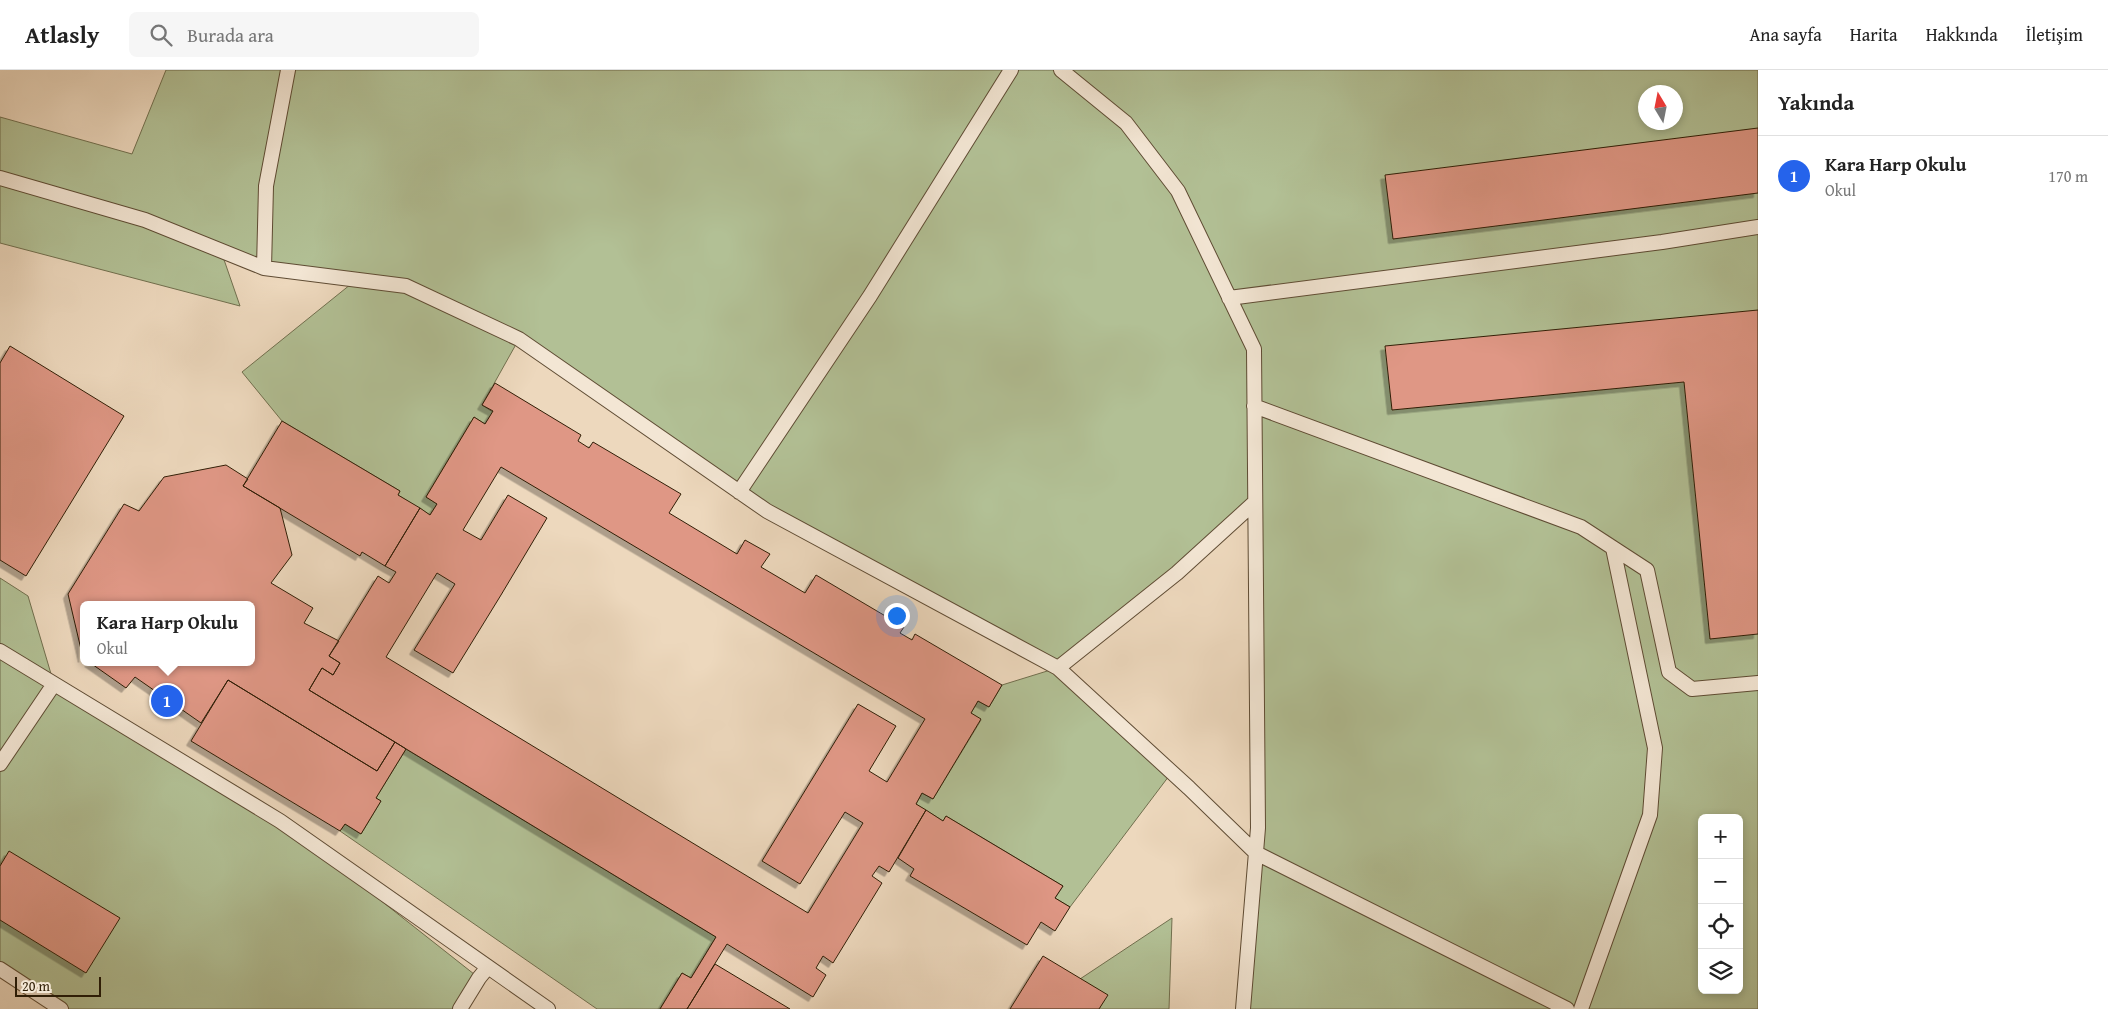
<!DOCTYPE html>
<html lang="tr">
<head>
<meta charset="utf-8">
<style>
  :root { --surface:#fff; --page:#f6f6f6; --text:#222; --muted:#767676; --line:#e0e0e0; --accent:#2563eb }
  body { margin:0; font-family:"Gentium Book Plus",serif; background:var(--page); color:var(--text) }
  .controls { position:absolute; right:15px; bottom:15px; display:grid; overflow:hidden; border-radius:8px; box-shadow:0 2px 8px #0003 }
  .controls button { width:45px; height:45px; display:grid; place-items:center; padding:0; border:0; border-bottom:1px solid var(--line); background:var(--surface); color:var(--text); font:25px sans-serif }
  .compass { position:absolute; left:1638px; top:15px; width:45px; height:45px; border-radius:50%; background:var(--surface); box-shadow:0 2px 8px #0003; rotate:350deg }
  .scale { position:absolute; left:15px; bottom:12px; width:86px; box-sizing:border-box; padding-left:5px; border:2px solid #301e06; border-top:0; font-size:14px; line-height:18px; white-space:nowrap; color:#301e06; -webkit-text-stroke:4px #f3e6d4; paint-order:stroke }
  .you { position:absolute; left:896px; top:545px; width:18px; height:18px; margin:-12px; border:4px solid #fff; border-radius:50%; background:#1a73e8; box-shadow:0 0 0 8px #1a73e833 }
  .badge { display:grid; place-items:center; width:32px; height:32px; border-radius:50%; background:var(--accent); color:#fff; font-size:16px; font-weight:700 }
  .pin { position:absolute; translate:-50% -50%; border:2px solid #fff; box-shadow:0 1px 5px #0006 }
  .popup { position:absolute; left:80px; top:531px; width:175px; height:65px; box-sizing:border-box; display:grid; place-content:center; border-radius:8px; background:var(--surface); filter:drop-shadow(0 1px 4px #0005); font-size:16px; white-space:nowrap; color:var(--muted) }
  .popup b { font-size:19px; color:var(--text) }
  .popup::after { content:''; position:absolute; left:50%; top:100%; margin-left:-10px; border:10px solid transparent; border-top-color:var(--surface) }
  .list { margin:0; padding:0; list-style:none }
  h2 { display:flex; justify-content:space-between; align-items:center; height:65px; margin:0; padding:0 20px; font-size:21px }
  h2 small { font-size:16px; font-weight:400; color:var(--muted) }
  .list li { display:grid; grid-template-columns:32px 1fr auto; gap:15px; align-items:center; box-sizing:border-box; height:80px; padding:0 20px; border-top:1px solid var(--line) }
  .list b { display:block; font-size:19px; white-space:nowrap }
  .list p { margin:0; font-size:16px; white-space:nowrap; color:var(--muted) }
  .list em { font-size:16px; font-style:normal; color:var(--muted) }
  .icon { flex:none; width:28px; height:28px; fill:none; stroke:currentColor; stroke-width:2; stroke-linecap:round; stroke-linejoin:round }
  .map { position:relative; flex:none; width:1758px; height:939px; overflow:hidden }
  header { display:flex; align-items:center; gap:30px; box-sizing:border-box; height:70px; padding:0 25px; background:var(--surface); border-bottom:1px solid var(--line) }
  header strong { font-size:24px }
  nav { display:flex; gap:28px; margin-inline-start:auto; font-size:18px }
  .search { width:350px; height:45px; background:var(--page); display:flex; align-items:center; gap:12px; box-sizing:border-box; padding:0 18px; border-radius:8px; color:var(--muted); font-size:19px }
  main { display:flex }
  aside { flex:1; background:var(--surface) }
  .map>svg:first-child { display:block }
  .green { fill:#b2c095; stroke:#716f4e; fill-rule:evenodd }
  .building { fill:#df9785; stroke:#301e06; fill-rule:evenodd; filter:url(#shadow) }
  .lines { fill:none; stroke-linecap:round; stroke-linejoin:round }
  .lane-casing { stroke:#5f4c34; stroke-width:16 }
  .lane { stroke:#f3e6d4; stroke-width:14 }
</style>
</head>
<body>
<header>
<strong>Atlasly</strong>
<div class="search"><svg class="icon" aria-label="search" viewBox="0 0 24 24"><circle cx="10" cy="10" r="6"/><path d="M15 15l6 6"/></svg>Burada ara</div>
<nav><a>Ana sayfa</a><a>Harita</a><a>Hakkında</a><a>İletişim</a></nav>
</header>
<main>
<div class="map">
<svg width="1758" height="939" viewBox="0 0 1758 939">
  <defs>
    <filter id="shadow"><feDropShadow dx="-4.5" dy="4.5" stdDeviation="0" flood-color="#0004"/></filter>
  </defs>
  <rect width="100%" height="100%" fill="#edd8bd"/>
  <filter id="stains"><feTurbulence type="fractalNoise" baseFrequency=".004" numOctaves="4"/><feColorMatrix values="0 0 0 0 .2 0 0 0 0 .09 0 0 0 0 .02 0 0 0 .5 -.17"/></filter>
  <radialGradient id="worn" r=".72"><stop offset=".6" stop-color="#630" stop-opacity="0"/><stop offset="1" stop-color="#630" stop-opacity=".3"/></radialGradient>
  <path class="green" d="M 166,0 L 1758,0 L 1758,939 L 1243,939 L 1256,783 L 1255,432 L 1058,598 L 1172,702 L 1070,837 L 1055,828 L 1063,816 L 946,746 L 943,751 L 916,734 L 922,723 L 933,729 L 981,650 L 971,643 L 978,631 L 989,637 L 1002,615 L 1057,598 L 767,441 L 519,269 L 482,335 L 493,342 L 485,354 L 474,347 L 426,427 L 437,434 L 430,445 L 398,425 L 400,421 L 282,351 L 242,302 L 356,210 L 264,198 L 221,181 L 240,236 L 0,173 L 0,47 L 132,84 ZM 1646,22 L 1676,22 L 1676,52 L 1646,52 ZM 1702,748 L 1739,748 L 1739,920 L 1702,920 Z
    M 0,508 L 28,526 L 54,614 L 280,751 L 479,908 L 460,939 L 61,939 L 0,899 Z
    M 406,679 L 716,867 L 691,908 L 682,903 L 660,939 L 597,939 L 340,761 L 345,754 L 361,764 L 381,731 L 376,728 Z
    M 1172,848 L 1169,939 L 1099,939 L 1107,925 L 1080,909 Z"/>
  <path class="building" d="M 1758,58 L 1758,123 L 1393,169 L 1385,105 Z
    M 1758,240 L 1758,564 L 1710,569 L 1684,312 L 1392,340 L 1385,276 Z
    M 10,276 L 124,346 L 26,506 L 0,490 L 0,293 Z
    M 495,313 L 581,365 L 578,371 L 589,378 L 593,372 L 681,424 L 669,443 L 737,484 L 745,470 L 770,484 L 761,497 L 805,523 L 816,505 L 904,557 L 900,563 L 912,570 L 915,564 L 1002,615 L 989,637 L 978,631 L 971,643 L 981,649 L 933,729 L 922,723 L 916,734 L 926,740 L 889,802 L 879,796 L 872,806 L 882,813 L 833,893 L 823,886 L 816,898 L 826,905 L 813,927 L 727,874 L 687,939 L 660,939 L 682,903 L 691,908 L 716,867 L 309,620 L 322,598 L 333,605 L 340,593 L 329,586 L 378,506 L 389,513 L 396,502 L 385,496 L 420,438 L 430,445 L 437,434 L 426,427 L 474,347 L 485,354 L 493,341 L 482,335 ZM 501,397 L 925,649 L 887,712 L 869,701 L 896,656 L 858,634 L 762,791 L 800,814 L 845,742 L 863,753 L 808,843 L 386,587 L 437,503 L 455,514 L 414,580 L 453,603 L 501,525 L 547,448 L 508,425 L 481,470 L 463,460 Z
    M 282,351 L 400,421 L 398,425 L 420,438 L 385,496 L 362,482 L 360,486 L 243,416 Z
    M 226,395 L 248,409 L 243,416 L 280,438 L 292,485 L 271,513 L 313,538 L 304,553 L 339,571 L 329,586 L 340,593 L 333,605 L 322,598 L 309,620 L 395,672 L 377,701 L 228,610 L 201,653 L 135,607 L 126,618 L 89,592 L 251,592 L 251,535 L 83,535 L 83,588 L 68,524 L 124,434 L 139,441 L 164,407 Z
    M 228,610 L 377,701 L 395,672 L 406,679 L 376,728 L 381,731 L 361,764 L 345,754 L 340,761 L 191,671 Z
    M 926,740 L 943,751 L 946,746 L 1063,816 L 1055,828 L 1070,837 L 1055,861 L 1041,852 L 1027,875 L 910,806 L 914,799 L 898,788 Z
    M 9,781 L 120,848 L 86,903 L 0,850 L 0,796 Z
    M 1043,886 L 1108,925 L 1099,939 L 1010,939 Z
    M 715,894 L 790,939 L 687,939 Z"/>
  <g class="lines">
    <g class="lane-casing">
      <path id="lane" d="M 1061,0 L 1126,53 L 1178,121 L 1254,279 L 1258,758 L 1243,939
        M 0,108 L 145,150 L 264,198 L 406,216 L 519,269 L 767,441 L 1058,598 L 1189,718 L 1256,783 L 1567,939
        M 264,198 L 266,116 L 288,0
        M 1229,228 L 1662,172 L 1758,157
        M 1254,336 L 1581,457 L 1647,500 L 1669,602 L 1692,619 L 1758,613
        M 739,422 L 870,226 L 1011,0
        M 0,581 L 280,751 L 548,939
        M 1058,598 L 1177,503 L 1255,432
        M 0,694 L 54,614
        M 0,899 L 61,939
        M 460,939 L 479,908 L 488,897
        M 1581,939 L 1650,745 L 1655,678 L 1613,478"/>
    </g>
    <use href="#lane" class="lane"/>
  </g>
  <rect width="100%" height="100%" filter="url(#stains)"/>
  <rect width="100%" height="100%" fill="url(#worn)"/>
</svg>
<div class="controls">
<button>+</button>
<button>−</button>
<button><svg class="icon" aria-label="locate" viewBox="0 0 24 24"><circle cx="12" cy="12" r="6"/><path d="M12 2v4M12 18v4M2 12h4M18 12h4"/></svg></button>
<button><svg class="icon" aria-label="layers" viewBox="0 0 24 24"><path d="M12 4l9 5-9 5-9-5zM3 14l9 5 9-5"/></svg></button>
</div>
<svg class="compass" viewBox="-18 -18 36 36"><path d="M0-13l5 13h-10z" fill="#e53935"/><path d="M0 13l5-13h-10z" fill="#767676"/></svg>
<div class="scale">20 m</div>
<div class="you"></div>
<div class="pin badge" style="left:167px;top:631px">1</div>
<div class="popup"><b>Kara Harp Okulu</b>Okul</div>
</div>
<aside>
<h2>Yakında<small></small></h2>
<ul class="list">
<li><span class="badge">1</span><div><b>Kara Harp Okulu</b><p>Okul</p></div><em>170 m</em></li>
</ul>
</aside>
</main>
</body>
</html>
